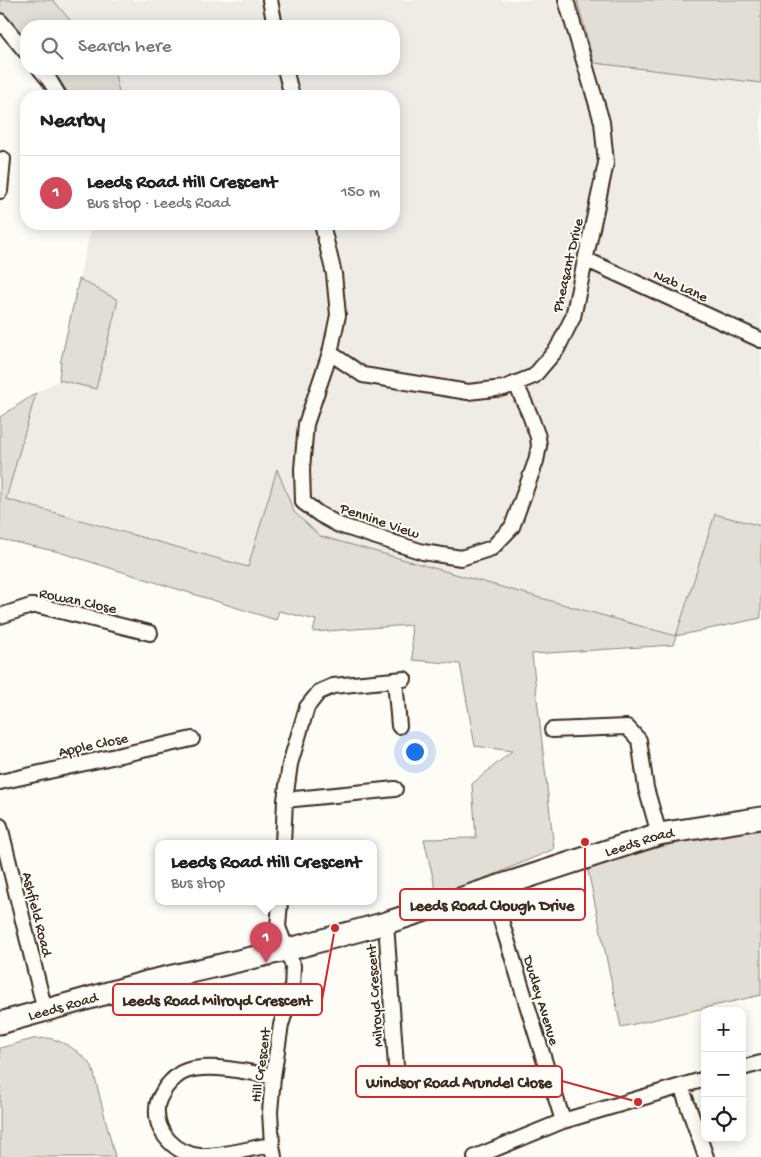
<!DOCTYPE html>
<html lang="en">
<head>
<meta charset="utf-8">
<style>
  :root { --surface:#fff; --page:#f2f2f2; --text:#202124; --muted:#757577; --line:#e0e0e0; --accent:#d1495b }
  body { margin:0; font-family:"Gochi Hand",sans-serif; background:var(--page); color:var(--text) }
  .controls { position:absolute; right:15px; bottom:15px; display:grid; overflow:hidden; border-radius:10px; box-shadow:0 2px 12px #0003 }
  .controls button { width:45px; height:45px; display:grid; place-items:center; padding:0; border:0; border-bottom:1px solid var(--line); background:var(--surface); color:var(--text); font:25px sans-serif }
  .you { position:absolute; left:414px; top:751px; width:18px; height:18px; margin:-12px; border:4px solid #fff; border-radius:50%; background:#1a73e8; box-shadow:0 0 0 8px #1a73e833 }
  .badge { display:grid; place-items:center; width:32px; height:32px; border-radius:50%; background:var(--accent); color:#fff; font-size:16px; font-weight:700 }
  .pin { position:absolute; translate:-50% -41px; filter:drop-shadow(0 1px 2px #0008) }
  .pin::after { content:''; position:absolute; top:26px; width:18px; height:15px; background:inherit; clip-path:polygon(0 0,100% 0,50% 100%) }
  .popup { position:absolute; left:155px; top:840px; width:222px; height:65px; box-sizing:border-box; display:grid; place-content:center; border-radius:10px; background:var(--surface); filter:drop-shadow(0 1px 4px #0005); font-size:16px; white-space:nowrap; color:var(--muted) }
  .popup b { font-size:19px; color:var(--text) }
  .popup::after { content:''; position:absolute; left:50%; top:100%; margin-left:-10px; border:10px solid transparent; border-top-color:var(--surface) }
  .list { margin:0; padding:0; list-style:none }
  h2 { display:flex; justify-content:space-between; align-items:center; height:65px; margin:0; padding:0 20px; font-size:21px }
  h2 small { font-size:16px; font-weight:400; color:var(--muted) }
  .list li { display:grid; grid-template-columns:32px 1fr auto; gap:15px; align-items:center; box-sizing:border-box; height:75px; padding:0 20px; border-top:1px solid var(--line) }
  .list b { display:block; font-size:19px; white-space:nowrap }
  .list p { margin:0; font-size:16px; white-space:nowrap; color:var(--muted) }
  .list em { font-size:16px; font-style:normal; color:var(--muted) }
  .icon { flex:none; width:28px; height:28px; fill:none; stroke:currentColor; stroke-width:2; stroke-linecap:round; stroke-linejoin:round }
  .map { position:relative; flex:none; width:761px; height:1157px; overflow:hidden }
  .search { position:absolute; background:var(--surface); box-shadow:0 2px 12px #0003; left:20px; top:20px; width:380px; height:55px; display:flex; align-items:center; gap:12px; box-sizing:border-box; padding:0 18px; border-radius:20px; color:var(--muted); font-size:19px }
  .panel { position:absolute; background:var(--surface); box-shadow:0 2px 12px #0003; left:20px; top:90px; width:380px; height:140px; border-radius:20px }
  .map>svg:first-child { display:block }
  .built { fill:#efece7 }
  .green { fill:#e1ded7; stroke:#8e847a }
  .lines { fill:none; stroke-linecap:round; stroke-linejoin:round }
  .minor-casing { stroke:#3b2a1e; stroke-width:18 }
  .primary-casing { stroke:#3b2a1e; stroke-width:25 }
  .minor { stroke:#fdfcf7; stroke-width:14 }
  .primary { stroke:#fdfcf7; stroke-width:21 }
  .labels { text-anchor:middle; stroke-width:4; stroke-linejoin:round; paint-order:stroke }
  .street-label { font-size:15px; fill:#3b2a1e; stroke:#fdfcf7 }
  .leader { fill:none; stroke:#d62828; stroke-width:2 }
  .callout-dot { fill:#d62828; stroke:#fdfcf7; stroke-width:2 }
  .callout { fill:#fdfcf7; stroke:#d62828; stroke-width:2 }
  .callout-label { font-size:16px; text-anchor:middle; font-weight:bold; fill:#3b2a1e }
</style>
</head>
<body>
<div class="map">
<svg width="761" height="1157" viewBox="0 0 761 1157">
  <rect width="100%" height="100%" fill="#fdfcf7"/>
  <filter id="ink" filterUnits="userSpaceOnUse"><feTurbulence type="fractalNoise" baseFrequency=".02" numOctaves="2"/><feDisplacementMap in="SourceGraphic" scale="10" xChannelSelector="R" yChannelSelector="G"/><feConvolveMatrix kernelMatrix="1 2 1 2 8 2 1 2 1" color-interpolation-filters="sRGB"/></filter>
  <g filter="url(#ink)">
    <path class="built" d="M 53,0 L 579,0 L 761,83 L 761,526 L 715,514 L 676,636 L 320,536 L 294,512 L 277,470 L 248,567 L 104,525 L 6,499 L 36,393 L 59,380 L 95,389 L 118,300 L 79,279 L 92,224 L 394,224 L 394,96 L 120,96 L 115,75 L 110,69 L 394,69 L 394,26 L 75,26 Z"/>
    <path class="green" d="M 0,0 L 53,0 L 75,26 L 26,26 L 26,43 L 0,14 Z
      M 577,0 L 761,0 L 761,83 L 594,63 Z
      M 50,69 L 110,69 L 115,75 L 120,96 L 70,96 L 58,78 Z
      M 79,279 L 118,300 L 96,389 L 59,380 L 61,360 Z
      M 36,393 L 6,499 L 248,567 L 277,469 L 294,512 L 320,536 L 676,636 L 715,514 L 761,526 L 761,618 L 676,636 L 673,645 L 532,654 L 554,849 L 498,873 L 437,895 L 424,839 L 476,838 L 472,784 L 512,751 L 475,746 L 460,664 L 413,660 L 411,625 L 313,632 L 316,620 L 279,611 L 276,620 L 59,552 L 0,539 L 0,417 Z
      M 761,827 L 761,995 L 621,1027 L 587,866 L 676,843 Z
      M 49,1038 C 67,1043 79,1051 92,1066 L 115,1157 L 0,1157 L 0,1048 L 33,1039 Z"/>
    <g class="lines">
      <g class="minor-casing">
        <path id="minor" d="M 270,0 L 275,26
          M 0,21 L 26,52
          M 40,69 L 50,81 L 59,96
          M 285,69 L 292,96
          M 0,191 L 3,159
          M 322,224 L 334,274 L 338,315 L 330,353 L 306,424 L 302,469 L 303,502 L 319,514 L 339,525 L 423,552 L 461,558 L 492,548 L 512,527 L 536,461 L 539,446 L 538,437 L 530,415 L 516,384
          M 587,260 L 761,340
          M 330,353 L 363,375 L 468,392 L 504,388 L 534,376 L 557,349 L 573,317 L 606,163 L 602,122 L 566,0
          M 0,616 L 31,606 L 40,606 L 150,633
          M 395,680 L 399,726
          M 552,730 L 627,727 L 639,740 L 646,788 L 659,834
          M 0,782 L 192,739
          M 285,800 L 395,789
          M 0,826 L 45,1011
          M 283,844 L 285,800 L 290,764 L 307,707 L 319,692 L 333,686 L 404,679
          M 491,888 L 563,1121
          M 386,923 L 396,1066
          M 742,1068 L 761,1063
          M 681,1086 L 706,1157
          M 272,1145 C 250,1148 222,1157 200,1156 C 176,1154 155,1133 157,1108 C 157,1100 162,1094 166,1087 C 171,1081 179,1073 186,1071 C 208,1063 250,1072 273,1077
          M 274,1157 L 272,1145 L 270,1112 L 273,1077 L 281,1025 L 292,990 L 293,966 L 278,927 L 280,902
          M 475,1157 L 563,1121 L 705,1079"/>
      </g>
      <g class="primary-casing">
        <g id="primary">
          <path id="s1" d="M 0,1023 L 147,982 L 286,950 L 386,923 L 659,834 L 761,818"/>
        </g>
      </g>
      <use href="#minor" class="minor"/>
      <use href="#primary" class="primary"/>
    </g>
  </g>
  <g class="labels">
    <g class="street-label">
      <text transform="translate(567 265) rotate(-77)" y="5">Pheasant Drive</text>
      <text transform="translate(681 285) rotate(25)" y="5">Nab Lane</text>
      <text transform="translate(380 520) rotate(19)" y="5">Pennine View</text>
      <text transform="translate(78 600) rotate(12)" y="5">Rowan Close</text>
      <text transform="translate(93 744) rotate(-12)" y="5">Apple Close</text>
      <text dy="5" stroke="none"><textPath href="#s1" startOffset="665">Leeds Road</textPath></text>
      <text transform="translate(38 914) rotate(76)" y="5">Ashfield Road</text>
      <text transform="translate(374 996) rotate(-94)" y="5">Milroyd Crescent</text>
      <text transform="translate(542 1000) rotate(73)" y="5">Dudley Avenue</text>
      <text dy="5" stroke="none"><textPath href="#s1" startOffset="65">Leeds Road</textPath></text>
      <text transform="translate(260 1065) rotate(-82)" y="5">Hill Crescent</text>
    </g>
  </g>
  <path class="leader" d="M585 842L585 904M335 928L322 1000M638 1102L562 1081"/>
  <g class="callout-dot">
    <circle cx="585" cy="842" r="5"/>
    <circle cx="335" cy="928" r="5"/>
    <circle cx="638" cy="1102" r="5"/>
  </g>
  <g class="callout">
    <rect x="400" y="889" width="185" height="31" rx="5"/>
    <rect x="113" y="984" width="209" height="31" rx="5"/>
    <rect x="356" y="1066" width="206" height="31" rx="5"/>
  </g>
  <g class="callout-label">
    <text x="492" y="910">Leeds Road Clough Drive</text>
    <text x="217" y="1005">Leeds Road Milroyd Crescent</text>
    <text x="459" y="1087">Windsor Road Arundel Close</text>
  </g>
</svg>
<div class="controls">
<button>+</button>
<button>−</button>
<button><svg class="icon" aria-label="locate" viewBox="0 0 24 24"><circle cx="12" cy="12" r="6"/><path d="M12 2v4M12 18v4M2 12h4M18 12h4"/></svg></button>
</div>
<div class="you"></div>
<div class="pin badge" style="left:266px;top:963px">1</div>
<div class="popup"><b>Leeds Road Hill Crescent</b>Bus stop</div>
<div class="search"><svg class="icon" aria-label="search" viewBox="0 0 24 24"><circle cx="10" cy="10" r="6"/><path d="M15 15l6 6"/></svg>Search here</div>
<section class="panel">
<h2>Nearby<small></small></h2>
<ul class="list">
<li><span class="badge">1</span><div><b>Leeds Road Hill Crescent</b><p>Bus stop · Leeds Road</p></div><em>150 m</em></li>
</ul>
</section>
</div>
</body>
</html>
